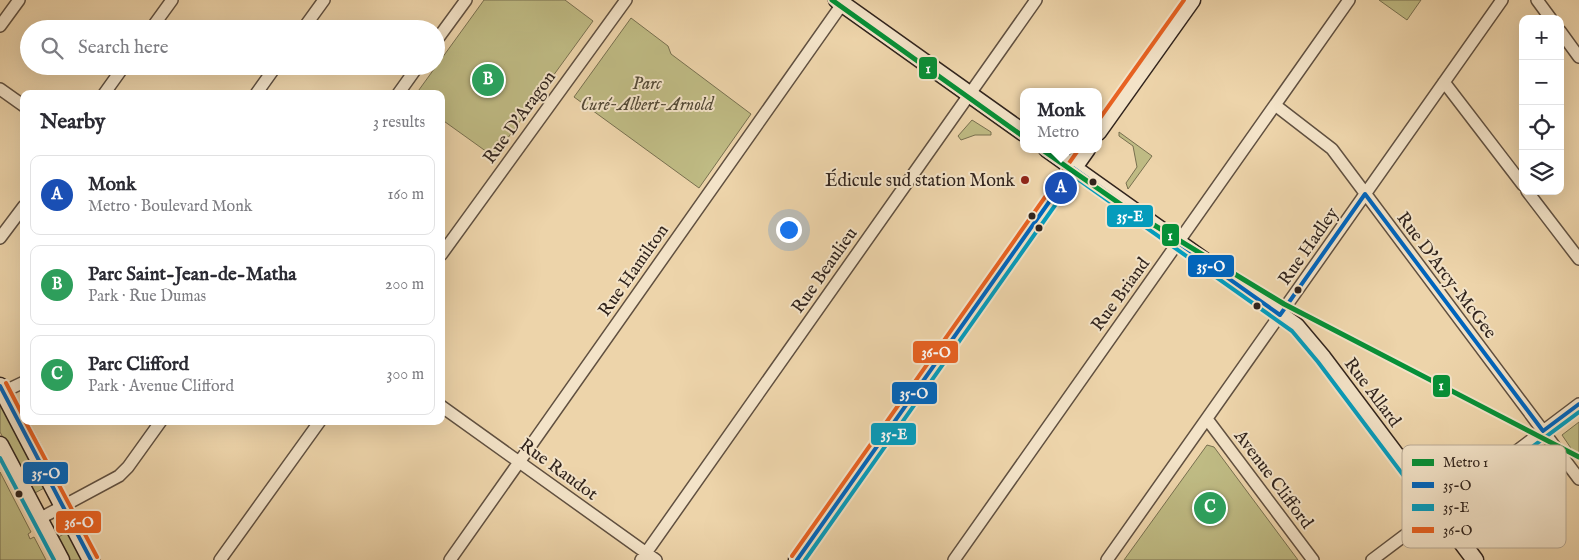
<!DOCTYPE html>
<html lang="en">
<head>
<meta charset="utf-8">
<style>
  :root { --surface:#fff; --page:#f7f7f7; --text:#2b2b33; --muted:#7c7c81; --line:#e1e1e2; --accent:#d93025 }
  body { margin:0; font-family:"IM FELL English",serif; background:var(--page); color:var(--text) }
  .controls { position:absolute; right:15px; top:15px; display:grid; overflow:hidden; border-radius:10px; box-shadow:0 5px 20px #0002 }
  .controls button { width:45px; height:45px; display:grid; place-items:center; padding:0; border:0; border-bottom:1px solid var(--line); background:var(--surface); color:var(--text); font:25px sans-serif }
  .you { position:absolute; left:788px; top:229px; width:18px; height:18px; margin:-12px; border:4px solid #fff; border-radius:50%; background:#1a73e8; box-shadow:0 0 0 8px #1a73e833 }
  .badge { display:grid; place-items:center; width:32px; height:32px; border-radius:50%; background:var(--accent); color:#fff; font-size:16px; font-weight:700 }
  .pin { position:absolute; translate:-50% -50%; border:2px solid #fff; box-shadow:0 1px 5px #0006 }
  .popup { position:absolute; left:1020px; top:88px; width:82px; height:65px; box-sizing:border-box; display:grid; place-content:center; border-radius:10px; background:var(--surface); filter:drop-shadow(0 1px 4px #0005); font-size:16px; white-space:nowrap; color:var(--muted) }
  .popup b { font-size:19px; color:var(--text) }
  .popup::after { content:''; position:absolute; left:50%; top:100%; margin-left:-10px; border:10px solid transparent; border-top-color:var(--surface) }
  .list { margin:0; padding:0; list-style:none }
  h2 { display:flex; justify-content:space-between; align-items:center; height:65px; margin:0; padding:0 20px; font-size:21px }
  h2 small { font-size:16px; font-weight:400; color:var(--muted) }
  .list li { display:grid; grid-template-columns:32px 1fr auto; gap:15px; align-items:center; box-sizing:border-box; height:80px; margin:0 10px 10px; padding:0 10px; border:1px solid var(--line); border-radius:10px }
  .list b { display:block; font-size:19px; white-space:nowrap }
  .list p { margin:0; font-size:16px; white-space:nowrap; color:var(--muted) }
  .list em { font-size:16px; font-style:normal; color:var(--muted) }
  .icon { flex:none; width:28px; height:28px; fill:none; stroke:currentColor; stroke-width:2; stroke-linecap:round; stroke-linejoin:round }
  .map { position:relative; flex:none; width:1579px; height:560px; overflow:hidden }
  .search { position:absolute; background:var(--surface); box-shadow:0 5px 20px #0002; left:20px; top:20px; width:425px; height:55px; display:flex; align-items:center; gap:12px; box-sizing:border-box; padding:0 18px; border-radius:28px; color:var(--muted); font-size:19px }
  .panel { position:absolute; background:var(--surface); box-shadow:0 5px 20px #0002; left:20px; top:90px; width:425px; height:335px; border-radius:10px }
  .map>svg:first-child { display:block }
  .green { fill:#bfbb84; stroke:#787050 }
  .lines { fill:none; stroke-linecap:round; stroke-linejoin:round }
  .street-casing { stroke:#605040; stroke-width:14 }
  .secondary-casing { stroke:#31241d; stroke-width:19 }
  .street { stroke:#f3e3c8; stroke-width:11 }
  .secondary { stroke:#f3e3c8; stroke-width:16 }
  .bus-1-casing { stroke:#f3e3c8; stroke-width:8 }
  .bus-2-casing { stroke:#f3e3c8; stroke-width:8 }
  .bus-3-casing { stroke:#f3e3c8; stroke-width:8 }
  .bus-1 { stroke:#0065bd; stroke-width:4 }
  .bus-2 { stroke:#059cbc; stroke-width:4 }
  .bus-3 { stroke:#e86222; stroke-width:4 }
  .metro-1-casing { stroke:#f3e3c8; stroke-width:9 }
  .metro-1 { stroke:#069037; stroke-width:5 }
  .poi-dot { fill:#8f2418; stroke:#f3e3c8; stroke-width:2 }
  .bus-dot { fill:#31241d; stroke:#f3e3c8; stroke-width:2 }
  .labels { text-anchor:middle; stroke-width:4; stroke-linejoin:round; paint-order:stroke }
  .park-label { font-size:18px; font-style:italic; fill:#544a37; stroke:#f3e3c8 }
  .street-label { font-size:18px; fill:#31241d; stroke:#f3e3c8 }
  .poi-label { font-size:18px; fill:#31241d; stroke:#f3e3c8; text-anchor:end }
  .key { fill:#f3e3c8; stroke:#b9aa95; stroke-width:1 }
  .key-label { font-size:14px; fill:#31241d }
  .line-badge { stroke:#f3e3c8; stroke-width:2 }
  .badge-label { font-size:14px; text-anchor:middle; font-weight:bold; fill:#fff }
</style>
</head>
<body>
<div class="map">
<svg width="1579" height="560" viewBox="0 0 1579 560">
  <rect width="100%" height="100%" fill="#edd4aa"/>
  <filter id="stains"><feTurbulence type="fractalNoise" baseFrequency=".004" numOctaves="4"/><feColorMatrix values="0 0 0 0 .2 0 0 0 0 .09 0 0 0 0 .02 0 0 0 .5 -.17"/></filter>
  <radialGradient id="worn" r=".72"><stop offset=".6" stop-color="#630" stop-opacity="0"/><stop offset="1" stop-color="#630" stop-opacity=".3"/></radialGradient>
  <path class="green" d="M 484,0 L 565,0 L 593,21 L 494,157 L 441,119 L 441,94 L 416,94 Z
    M 1379,0 L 1421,0 L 1407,20 Z
    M 631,18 L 668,46 L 671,54 L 751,114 L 699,188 L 574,97 Z
    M 972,120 L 991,132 L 991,135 L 975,135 L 961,140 L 958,136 Z
    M 1119,132 L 1152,156 L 1128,189 L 1126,183 L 1137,167 L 1133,146 L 1119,136 Z
    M 0,398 L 46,487 L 33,494 L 0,432 Z
    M 1579,422 L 1579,460 L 1562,435 Z
    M 1207,445 L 1214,447 L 1298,560 L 1124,560 Z
    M 0,472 L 31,532 L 28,534 L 30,539 L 34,537 L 46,560 L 0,560 Z
    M 69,531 L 84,560 L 67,560 L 55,539 Z"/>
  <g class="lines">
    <g class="street-casing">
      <path id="street" d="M 1537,0 L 1551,19
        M 0,26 L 19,0
        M 151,29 L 172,0
        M 303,29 L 324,0
        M 1560,31 L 1579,57
        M 436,41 L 466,0
        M 1444,82 L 1523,185
        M 0,89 L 24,106
        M 104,94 L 124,66
        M 256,94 L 276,66
        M 398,94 L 418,66
        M 1275,105 L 1332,149 L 1579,479
        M 1527,191 L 1579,259
        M 0,238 L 24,206
        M 441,255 L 626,0
        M 3,392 L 24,382
        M 441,406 L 656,560
        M 1207,419 L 1313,560
        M 39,519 L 119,476 L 128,467 L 161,421
        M 220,560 L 320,421
        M 450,560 L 845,0
        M 641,560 L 1036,0
        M 954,560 L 1349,0
        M 1107,560 L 1502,0
        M 1372,560 L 1579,404"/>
    </g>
    <g class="secondary-casing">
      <path id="secondary" d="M 837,0 L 1024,133
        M 1098,132 L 1192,0
        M 1047,149 L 1296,326 L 1323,358 L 1475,560
        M 0,386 L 91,560
        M 0,445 L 61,560
        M 797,560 L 1087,149"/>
    </g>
    <use href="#street" class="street"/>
    <use href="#secondary" class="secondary"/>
    <g class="bus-1-casing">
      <path id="bus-1" d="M 0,386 L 91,560
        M 797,560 L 1073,168 L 1280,315 L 1365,194 L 1543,431 L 1579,404"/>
    </g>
    <g class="bus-2-casing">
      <path id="bus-2" d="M 0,458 L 54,560
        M 805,560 L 1075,177 L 1292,331 L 1318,362 L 1434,516 L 1441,515 L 1579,412"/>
    </g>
    <g class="bus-3-casing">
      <path id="bus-3" d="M 1098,121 L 1184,0
        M 6,383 L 24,418
        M 25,421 L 97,557
        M 792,556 L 1079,149"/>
    </g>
    <use href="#bus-1" class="bus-1"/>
    <use href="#bus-2" class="bus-2"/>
    <use href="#bus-3" class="bus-3"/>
    <g class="metro-1-casing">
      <path id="metro-1" d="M 832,0 L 1024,137
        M 1041,149 L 1126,208 L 1284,304 L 1579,457"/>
    </g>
    <use href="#metro-1" class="metro-1"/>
  </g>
  <circle class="poi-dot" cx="1025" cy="180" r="5"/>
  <g class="bus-dot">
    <circle cx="1093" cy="182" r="4.5"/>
    <circle cx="1032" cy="216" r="4.5"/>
    <circle cx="1039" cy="228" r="4.5"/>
    <circle cx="1298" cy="290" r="4.5"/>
    <circle cx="1257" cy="306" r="4.5"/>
    <circle cx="19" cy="494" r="4.5"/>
  </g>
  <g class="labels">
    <g class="park-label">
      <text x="647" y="89">Parc<tspan x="647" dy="21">Curé-Albert-Arnold</tspan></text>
    </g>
    <g class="street-label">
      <text transform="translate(519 117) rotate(-54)" y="6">Rue D'Aragon</text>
      <text transform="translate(1308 246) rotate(-55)" y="6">Rue Hadley</text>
      <text transform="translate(633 270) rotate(-55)" y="6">Rue Hamilton</text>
      <text transform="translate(824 270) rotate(-55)" y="6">Rue Beaulieu</text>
      <text transform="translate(1447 275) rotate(53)" y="6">Rue D'Arcy-McGee</text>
      <text transform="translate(1120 294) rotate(-54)" y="6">Rue Briand</text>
      <text transform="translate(1373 392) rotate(53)" y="6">Rue Allard</text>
      <text transform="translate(559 469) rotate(36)" y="6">Rue Raudot</text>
      <text transform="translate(1274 479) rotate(53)" y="6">Avenue Clifford</text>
    </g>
    <g class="poi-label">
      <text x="1015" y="186">Édicule sud station Monk</text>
    </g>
  </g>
  <rect x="1402" y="445" width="164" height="103" rx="8" class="key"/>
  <rect x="1412" y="459" width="22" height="7" fill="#069037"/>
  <rect x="1412" y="482" width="22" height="6" fill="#0065bd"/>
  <rect x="1412" y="504" width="22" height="7" fill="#059cbc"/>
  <rect x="1412" y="527" width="22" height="6" fill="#e86222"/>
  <g class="key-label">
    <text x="1443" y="467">Metro 1</text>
    <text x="1443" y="490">35-O</text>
    <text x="1443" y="512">35-E</text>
    <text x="1443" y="535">36-O</text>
  </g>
  <g class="line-badge">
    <rect x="918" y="56" width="20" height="24" rx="5" fill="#069037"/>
    <rect x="1106" y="204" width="48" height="24" rx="5" fill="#059cbc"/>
    <rect x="1161" y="223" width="19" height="24" rx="5" fill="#069037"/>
    <rect x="1187" y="254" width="48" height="24" rx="5" fill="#0065bd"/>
    <rect x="912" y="340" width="47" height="24" rx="5" fill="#e86222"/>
    <rect x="1432" y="374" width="19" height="24" rx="5" fill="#069037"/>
    <rect x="891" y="381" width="47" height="24" rx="5" fill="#0065bd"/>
    <rect x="870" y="422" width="47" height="24" rx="5" fill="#059cbc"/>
    <rect x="22" y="461" width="47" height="24" rx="5" fill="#0065bd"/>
    <rect x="55" y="510" width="47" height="24" rx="5" fill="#e86222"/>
  </g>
  <g class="badge-label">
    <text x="928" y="73">1</text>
    <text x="1130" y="221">35-E</text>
    <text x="1170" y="240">1</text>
    <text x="1211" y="271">35-O</text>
    <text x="936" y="357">36-O</text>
    <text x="1441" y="390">1</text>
    <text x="914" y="398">35-O</text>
    <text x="894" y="439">35-E</text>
    <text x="46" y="478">35-O</text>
    <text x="79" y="527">36-O</text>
  </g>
  <rect width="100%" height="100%" filter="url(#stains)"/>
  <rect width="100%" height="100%" fill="url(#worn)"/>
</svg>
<div class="controls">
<button>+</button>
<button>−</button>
<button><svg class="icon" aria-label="locate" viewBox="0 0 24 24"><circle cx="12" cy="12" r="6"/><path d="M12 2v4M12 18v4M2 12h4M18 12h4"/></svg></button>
<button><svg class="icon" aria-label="layers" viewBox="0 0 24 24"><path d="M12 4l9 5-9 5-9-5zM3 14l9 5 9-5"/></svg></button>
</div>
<div class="you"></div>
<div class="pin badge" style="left:1061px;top:188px;background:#1a4fb4">A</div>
<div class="popup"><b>Monk</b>Metro</div>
<div class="pin badge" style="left:488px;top:80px;background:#2e9e5b">B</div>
<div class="pin badge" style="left:1210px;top:508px;background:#2e9e5b">C</div>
<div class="search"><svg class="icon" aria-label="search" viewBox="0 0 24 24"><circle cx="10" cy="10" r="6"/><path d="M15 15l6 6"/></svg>Search here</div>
<section class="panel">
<h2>Nearby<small>3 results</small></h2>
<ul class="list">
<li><span class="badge" style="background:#1a4fb4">A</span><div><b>Monk</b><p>Metro · Boulevard Monk</p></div><em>160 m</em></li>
<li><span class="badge" style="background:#2e9e5b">B</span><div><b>Parc Saint-Jean-de-Matha</b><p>Park · Rue Dumas</p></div><em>200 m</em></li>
<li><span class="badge" style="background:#2e9e5b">C</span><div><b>Parc Clifford</b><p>Park · Avenue Clifford</p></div><em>300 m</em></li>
</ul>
</section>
</div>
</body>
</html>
